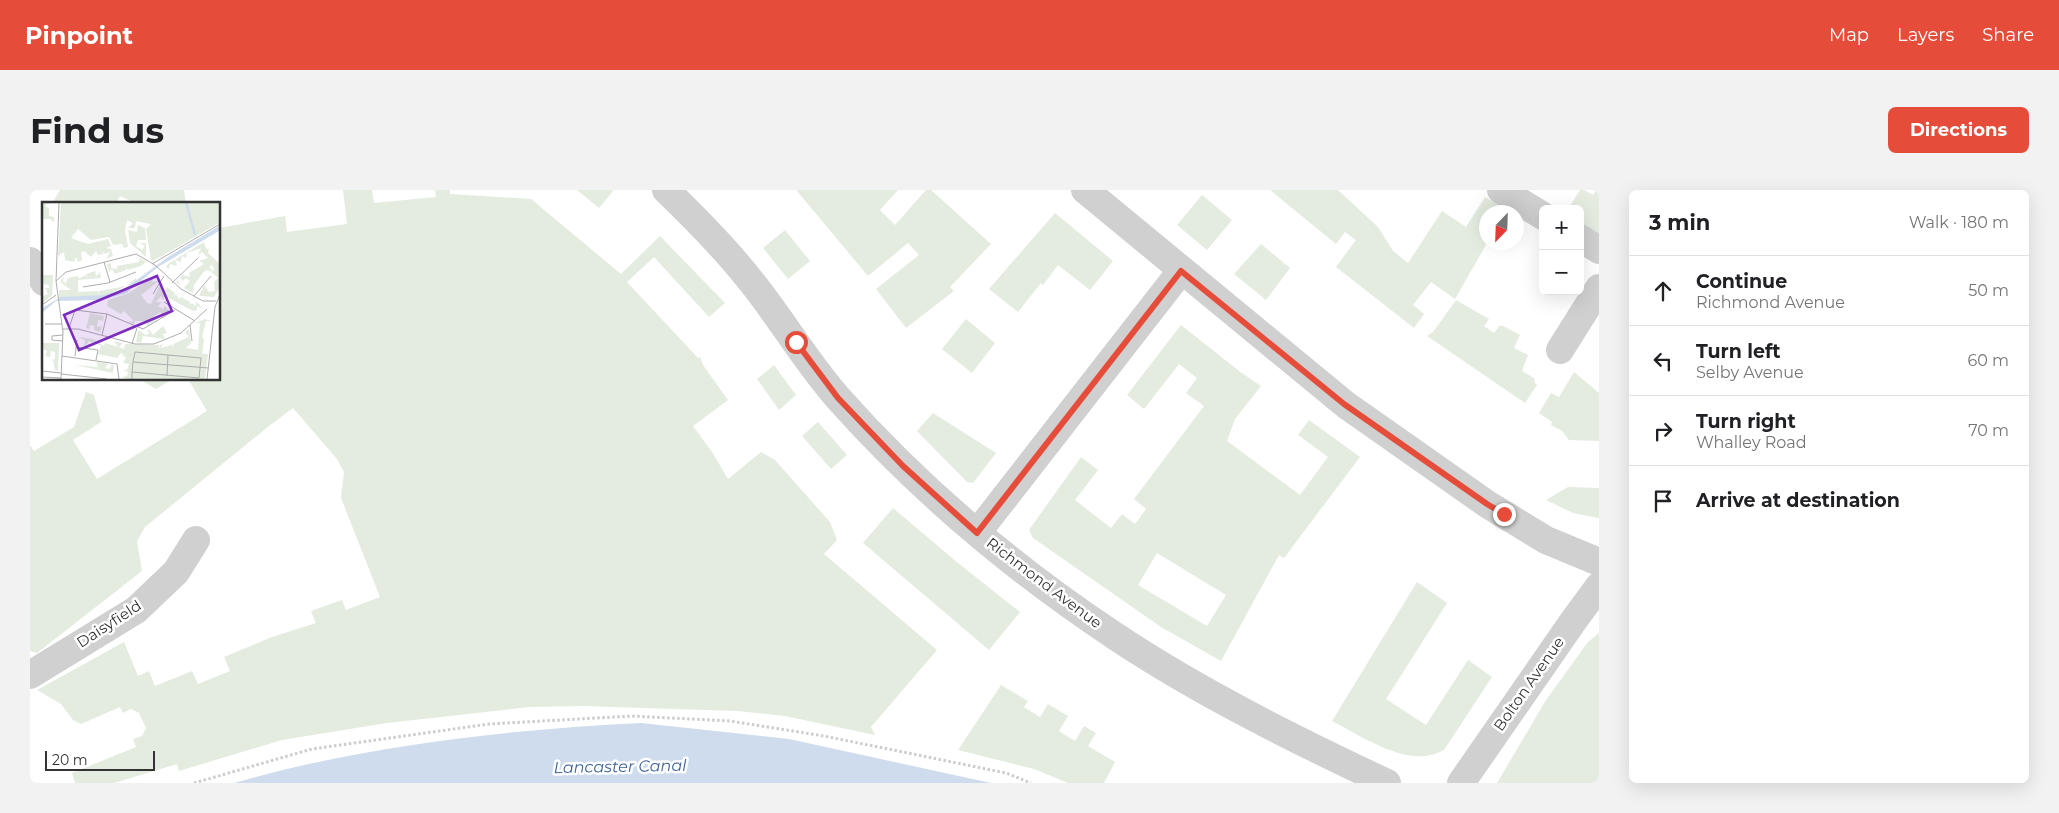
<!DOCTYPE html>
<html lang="en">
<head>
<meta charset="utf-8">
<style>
  :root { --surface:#fff; --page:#f2f2f2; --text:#202124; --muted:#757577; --line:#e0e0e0; --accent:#e54d3a }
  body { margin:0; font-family:Montserrat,sans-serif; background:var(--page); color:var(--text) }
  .controls { position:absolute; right:15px; top:15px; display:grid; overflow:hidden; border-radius:8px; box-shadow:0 5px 20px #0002 }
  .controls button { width:45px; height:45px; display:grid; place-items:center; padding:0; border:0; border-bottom:1px solid var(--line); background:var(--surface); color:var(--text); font:25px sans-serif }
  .compass { position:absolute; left:1449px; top:15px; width:45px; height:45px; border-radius:50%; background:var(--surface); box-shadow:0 5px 20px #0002; rotate:203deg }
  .scale { position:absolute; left:15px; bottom:12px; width:110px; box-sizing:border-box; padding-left:5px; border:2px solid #333; border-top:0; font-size:14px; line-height:18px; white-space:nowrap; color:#333; -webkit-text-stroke:4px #fff; paint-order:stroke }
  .stop { position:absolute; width:15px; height:15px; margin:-11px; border:4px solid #e54d3a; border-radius:50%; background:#fff }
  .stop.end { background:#e54d3a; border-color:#fff; box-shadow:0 1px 5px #0008 }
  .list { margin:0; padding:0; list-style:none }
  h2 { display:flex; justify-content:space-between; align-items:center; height:65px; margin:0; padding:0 20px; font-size:21px }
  h2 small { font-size:16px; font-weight:400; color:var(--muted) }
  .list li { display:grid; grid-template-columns:32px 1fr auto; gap:15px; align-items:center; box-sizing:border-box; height:70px; padding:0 20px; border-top:1px solid var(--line) }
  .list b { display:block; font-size:19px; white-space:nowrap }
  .list p { margin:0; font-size:16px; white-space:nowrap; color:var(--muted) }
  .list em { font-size:16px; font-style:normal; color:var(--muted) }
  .icon { flex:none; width:28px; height:28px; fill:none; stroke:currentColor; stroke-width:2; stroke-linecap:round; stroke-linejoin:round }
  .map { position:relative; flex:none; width:1569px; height:593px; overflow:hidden; border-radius:8px }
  header { display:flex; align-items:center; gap:30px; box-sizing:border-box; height:70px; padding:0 25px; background:var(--accent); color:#fff }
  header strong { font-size:24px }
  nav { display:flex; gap:28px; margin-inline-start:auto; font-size:18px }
  .intro { display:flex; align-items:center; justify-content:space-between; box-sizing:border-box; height:120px; padding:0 30px }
  h1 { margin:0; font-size:35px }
  .button { padding:12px 22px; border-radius:8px; background:var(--accent); color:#fff; font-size:18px; font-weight:700 }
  main { display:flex; gap:30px; padding:0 30px }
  aside { flex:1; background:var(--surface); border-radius:8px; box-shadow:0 5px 20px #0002 }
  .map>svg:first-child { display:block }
  .green { fill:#e3ecdf; fill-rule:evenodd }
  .water { fill:#cfdcee }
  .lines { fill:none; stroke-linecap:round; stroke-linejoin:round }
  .path { stroke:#cdcdcd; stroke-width:3; stroke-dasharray:2.5 2.5; stroke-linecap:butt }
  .minor { stroke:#d0d0d0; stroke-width:28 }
  .route { stroke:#e54d3a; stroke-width:6 }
  .labels { text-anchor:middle; stroke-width:5; stroke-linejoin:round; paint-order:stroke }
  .street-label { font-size:15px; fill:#333; stroke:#fff }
  .water-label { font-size:16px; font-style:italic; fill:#406496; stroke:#fff }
  .inset-river { fill:none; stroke:#cfdcee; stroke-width:2.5 }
  .inset-road { fill:none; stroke:#adadad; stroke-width:1 }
  .view { fill:#7b2cbf; fill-opacity:0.15; stroke:#7b2cbf; stroke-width:2.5 }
  .inset-edge { fill:none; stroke:#333; stroke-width:2.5 }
</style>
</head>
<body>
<header>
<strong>Pinpoint</strong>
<nav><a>Map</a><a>Layers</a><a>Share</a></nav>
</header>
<div class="intro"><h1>Find us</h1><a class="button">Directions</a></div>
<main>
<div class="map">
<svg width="1569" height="593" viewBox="0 0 1569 593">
  <rect width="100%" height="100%" fill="#fff"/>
  <path class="green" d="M 30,0 L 154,0 L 156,14 L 107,14 L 90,6 L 86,14 L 22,14 Z
    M 313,0 L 342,0 L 344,13 L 406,7 L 405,0 L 420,0 L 420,4 L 501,9 L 591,84 L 630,46 L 695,113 L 679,127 L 624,67 L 597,92 L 668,168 L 670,167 L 673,175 L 698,210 L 663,236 L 682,262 L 698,289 L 731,262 L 745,270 L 800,332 L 807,350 L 794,364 L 907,460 L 841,537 L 845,545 L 755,526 L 707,521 L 553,516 L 499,517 L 357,533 L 252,550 L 149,581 L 147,574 L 84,593 L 45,593 L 42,583 L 106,557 L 103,549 L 112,546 L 116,538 L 109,523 L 101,519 L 93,523 L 90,517 L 51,534 L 43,530 L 31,514 L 7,500 L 94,452 L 108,486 L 119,481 L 125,496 L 162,481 L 168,494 L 200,481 L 194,467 L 242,447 L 286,433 L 281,421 L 312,410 L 316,420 L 350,407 L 311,308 L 314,282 L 307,269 L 263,218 L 239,236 L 115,337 L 107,351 L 112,381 L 7,463 L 0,461 L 0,255 L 4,261 L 44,237 L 56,202 L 64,205 L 71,232 L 43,250 L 67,289 L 177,221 L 158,189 L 189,189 L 189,38 L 255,26 L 257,42 L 317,34 Z
    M 547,0 L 583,0 L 583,1 L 569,18 Z
    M 768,0 L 868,0 L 850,20 L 865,35 L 896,0 L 901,0 L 961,54 L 920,97 L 924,101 L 876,138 L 846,99 L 889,65 L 878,53 L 838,86 L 767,1 Z
    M 1240,0 L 1308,0 L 1348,37 L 1363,61 L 1378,73 L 1412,21 L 1436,37 L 1455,7 L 1476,19 L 1474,22 L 1456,22 L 1457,53 L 1425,109 L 1401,92 L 1383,115 L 1394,124 L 1384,138 L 1306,77 L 1326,50 L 1315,42 L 1306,54 Z
    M 1550,0 L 1554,0 L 1563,5 L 1566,0 L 1569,0 L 1569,47 L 1550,36 L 1550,19 L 1538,19 Z
    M 1172,5 L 1202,30 L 1177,60 L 1147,35 Z
    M 1025,23 L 1083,71 L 1060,100 L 1028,75 L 1013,95 L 1011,93 L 988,122 L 959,99 Z
    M 755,40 L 780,71 L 758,89 L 733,58 Z
    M 1231,54 L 1260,78 L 1236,110 L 1204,84 Z
    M 1426,110 L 1459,129 L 1454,136 L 1464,143 L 1469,136 L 1473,136 L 1490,145 L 1484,158 L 1498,165 L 1492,181 L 1504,188 L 1505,193 L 1507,195 L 1495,213 L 1397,146 L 1403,142 Z
    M 936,129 L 965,153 L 942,183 L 912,159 Z
    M 1151,135 L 1209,181 L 1231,196 L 1205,229 L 1197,251 L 1270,305 L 1298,267 L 1268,245 L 1279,230 L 1330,267 L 1254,368 L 1249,365 L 1191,471 L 1131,437 L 1003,348 L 999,340 L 1051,267 L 1068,280 L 1045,310 L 1081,338 L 1092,324 L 1105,334 L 1116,319 L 1104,309 L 1174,216 L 1156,203 L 1167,188 L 1149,174 L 1114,219 L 1097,205 ZM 1127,363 L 1196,405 L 1177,436 L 1108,395 Z
    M 744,175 L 766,205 L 749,220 L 727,189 Z
    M 1544,182 L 1569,203 L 1569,251 L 1539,250 L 1532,241 L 1521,235 L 1522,232 L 1509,223 L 1521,203 L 1529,207 Z
    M 109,189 L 143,189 L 126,199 Z
    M 903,223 L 966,263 L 943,293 L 937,292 L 887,241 Z
    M 788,232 L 817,265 L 801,279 L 772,246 Z
    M 1538,297 L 1569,298 L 1569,328 L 1543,323 L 1516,310 Z
    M 863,318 L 928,373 L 990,422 L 959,460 L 833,353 Z
    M 1387,392 L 1417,413 L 1356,509 L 1396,535 L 1438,470 L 1462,487 L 1414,560 C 1379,580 1334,547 1302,531 Z
    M 1569,443 L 1569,593 L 1467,593 L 1516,510 L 1558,452 Z
    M 971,495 L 998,511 L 994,517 L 1010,527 L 1018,514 L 1038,526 L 1029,541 L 1045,551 L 1054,536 L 1066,543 L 1058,556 L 1085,572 L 1074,593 L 1038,593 L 1004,579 L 928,560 Z"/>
  <path class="water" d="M 611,533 L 759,549 L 961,593 L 204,593 C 337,555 474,540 611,533 Z"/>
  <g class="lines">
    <path class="path" d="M 164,593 L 282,559 L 459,534 L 602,526 L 700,531 L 794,546 L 976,583 L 1001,593"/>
    <path class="minor" d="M 636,0 C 665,28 695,58 720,90 C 751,128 776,172 808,208 C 889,299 984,379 1085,446 C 1169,502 1266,550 1357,593
      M 1055,0 L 1316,215 L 1457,314 L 1516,350 L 1569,372
      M 1471,0 L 1513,26
      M 1550,48 L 1569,60
      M 0,71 L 14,92
      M 1530,160 L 1569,98
      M 947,343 L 1151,81
      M 0,485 L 106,420 L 146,382 L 166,350
      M 1431,593 L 1544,430 L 1569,396"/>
  </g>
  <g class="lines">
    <path class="route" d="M 766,152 L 808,208 L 873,276 L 947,343 L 1151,81 L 1314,214 L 1457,314 L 1474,324"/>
  </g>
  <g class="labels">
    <g class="street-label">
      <text transform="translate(1014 393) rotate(37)" y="5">Richmond Avenue</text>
      <text transform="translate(79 434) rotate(-33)" y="5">Daisyfield</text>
      <text transform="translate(1499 494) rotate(-55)" y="5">Bolton Avenue</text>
    </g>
    <g class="water-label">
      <text transform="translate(590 576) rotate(-1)" y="6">Lancaster Canal</text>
    </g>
  </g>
  <g transform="translate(12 12)">
    <rect width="178" height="178" fill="#fff"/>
    <path d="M 0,0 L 15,0 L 3,3 L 7,7 L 7,14 L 12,15 L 12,21 L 8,17 L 0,17 ZM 19,0 L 177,0 L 177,21 L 111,59 L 109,58 L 104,27 L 109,22 L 94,19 L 93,26 L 86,26 L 91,21 L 85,18 L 83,28 L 86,45 L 82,46 L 80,42 L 71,43 L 67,35 L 49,38 L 36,27 L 29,36 L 46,42 L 66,37 L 69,44 L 64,46 L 69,47 L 71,54 L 64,57 L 68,50 L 62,52 L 60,47 L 61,52 L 56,53 L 54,49 L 49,55 L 42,49 L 39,50 L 40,58 L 36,60 L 34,55 L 32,60 L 23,58 L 18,62 L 23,57 L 22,50 L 16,54 ZM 96,23 L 103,26 L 104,38 L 96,38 L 94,44 L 100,48 L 103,44 L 98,41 L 104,41 L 104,55 L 88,41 L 86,28 L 95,30 ZM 162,40 L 164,47 L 167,47 L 166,51 L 177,61 L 177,87 L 172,95 L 157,94 L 162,83 L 167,90 L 173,89 L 172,80 L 176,76 L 170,71 L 172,66 L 170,63 L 167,65 L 171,70 L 164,68 L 160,72 L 152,83 L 151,91 L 142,86 L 148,79 L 144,76 L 140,79 L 138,75 L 136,79 L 138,84 L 134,80 L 140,73 L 148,75 L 147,71 L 162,62 L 157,59 L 166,56 L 160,50 L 156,53 L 159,46 L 145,51 L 144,56 L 140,54 L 139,60 L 133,58 L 135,64 L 128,62 L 127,67 L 124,65 L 126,62 ZM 98,56 L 104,60 L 99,64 L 85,68 L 84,64 L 84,68 L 73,72 L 70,67 L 67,70 L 65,62 L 69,61 L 69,66 L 75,67 L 75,64 L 97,60 ZM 53,69 L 54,74 L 58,70 L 59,76 L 36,78 L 36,90 L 56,89 L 57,92 L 57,89 L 84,84 L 94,76 L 95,79 L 65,93 L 17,96 L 17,88 L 29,88 L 18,80 L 22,74 L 21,80 L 24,81 L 26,76 L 36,74 L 37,77 L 43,73 L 45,75 L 44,72 ZM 0,73 L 11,73 L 11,79 L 10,93 L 0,102 L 0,94 L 6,92 L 3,86 L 7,86 L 7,83 L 0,82 ZM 112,74 L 110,80 L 117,79 L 99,93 L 105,101 L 109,102 L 119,81 L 123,89 L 125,85 L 133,91 L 131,94 L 134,92 L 137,97 L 139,95 L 148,100 L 147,104 L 149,101 L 154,104 L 154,99 L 160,106 L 155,104 L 155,108 L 151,109 L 123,94 L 121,98 L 119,94 L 114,100 L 120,100 L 116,104 L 121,107 L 123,104 L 128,110 L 120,115 L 119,110 L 112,114 L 115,118 L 105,124 L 105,119 L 93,119 L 92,122 L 86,120 L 92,119 L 82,109 L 79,112 L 65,104 L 66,98 L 87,91 ZM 48,111 L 62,114 L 61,119 L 56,118 L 55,125 L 60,124 L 58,130 L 52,128 L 52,124 L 47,123 L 48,127 L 44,126 ZM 163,117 L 169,119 L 164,119 L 160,135 L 162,137 L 160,152 L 166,152 L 163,177 L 85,177 L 79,175 L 85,174 L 86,170 L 81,168 L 85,168 L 87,162 L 81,161 L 84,156 L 79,151 L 75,156 L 56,152 L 59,144 L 47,139 L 42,145 L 43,138 L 36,135 L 51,137 L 62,144 L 63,141 L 76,145 L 72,139 L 81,141 L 77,145 L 82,147 L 83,142 L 117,143 L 118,148 L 118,143 L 121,142 L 119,146 L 130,143 L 132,146 L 131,142 L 147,135 L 143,130 L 147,127 L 149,141 L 144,146 L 156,148 L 158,121 L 153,121 ZM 121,124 L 125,131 L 121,132 L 123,137 L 101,134 L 99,141 L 94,140 L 96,128 L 104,133 L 108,131 L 105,129 L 107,127 L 111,133 ZM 0,141 L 17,141 L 16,169 L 13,168 L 11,158 L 6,159 L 13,157 L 13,150 L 9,149 L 8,155 L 12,156 L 3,154 L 5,149 L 0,146 ZM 55,160 L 66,162 L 63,166 L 68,167 L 69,163 L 72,163 L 71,171 L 33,163 L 56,165 Z" fill="#e3ecdf"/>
    <path d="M 177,24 L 177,29 L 116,65 L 84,91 L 58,98 L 14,99 L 0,111 L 0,106 L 19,95 L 61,93 L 81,88 L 126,55 Z" fill="#cfdcee"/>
    <path class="inset-river" d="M 144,0 L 153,33"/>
    <path class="inset-road" d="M 17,0 L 14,79 L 21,130 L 19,177M 62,60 L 68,80M 110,62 L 178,22M 14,79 L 24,70 L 94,52 L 113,63 L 139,87 L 161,99 L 174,99M 130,81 L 156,56M 41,85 L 66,81 L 94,70M 111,92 L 122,74M 152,94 L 169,74M 122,100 L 153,119M 0,103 L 14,93M 3,122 L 20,122M 148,123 L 150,139M 27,126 L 33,108 L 65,112 L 101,127 L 133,108M 20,127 L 36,127 L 93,142 L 112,142 L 139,131 L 165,107M 60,133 L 65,112M 21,139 L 10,138 L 10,134 L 21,133M 90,142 L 95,126M 34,145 L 56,148 L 54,158M 20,154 L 75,162 L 77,177M 33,154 L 35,138M 91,160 L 167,166M 0,169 L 19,171M 19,172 L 65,177M 125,174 L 126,153M 0,175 L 19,176M 90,177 L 90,170 L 91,160 L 93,150 L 159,156 L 157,176 L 90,170M 165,177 L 173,105 L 178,92"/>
    <path class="view" d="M 115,74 L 130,109 L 37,148 L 22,113 Z"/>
    <rect width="178" height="178" class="inset-edge"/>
  </g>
</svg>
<div class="controls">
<button>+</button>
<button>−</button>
</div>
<svg class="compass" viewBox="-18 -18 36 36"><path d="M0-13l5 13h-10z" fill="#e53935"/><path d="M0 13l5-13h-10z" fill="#757577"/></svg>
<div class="scale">20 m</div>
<div class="stop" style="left:766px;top:152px"></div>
<div class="stop end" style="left:1474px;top:324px"></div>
</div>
<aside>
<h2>3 min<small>Walk · 180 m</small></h2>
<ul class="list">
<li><svg class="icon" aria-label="ahead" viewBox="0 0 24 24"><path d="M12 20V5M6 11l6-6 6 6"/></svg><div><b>Continue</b><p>Richmond Avenue</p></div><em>50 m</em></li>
<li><svg class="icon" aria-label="left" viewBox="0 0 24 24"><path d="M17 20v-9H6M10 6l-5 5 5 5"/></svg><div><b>Turn left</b><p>Selby Avenue</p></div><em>60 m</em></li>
<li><svg class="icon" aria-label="right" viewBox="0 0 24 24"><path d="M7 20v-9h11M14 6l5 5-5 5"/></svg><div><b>Turn right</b><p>Whalley Road</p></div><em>70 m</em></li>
<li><svg class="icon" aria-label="arrive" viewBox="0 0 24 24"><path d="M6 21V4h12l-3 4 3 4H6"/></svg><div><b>Arrive at destination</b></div></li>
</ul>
</aside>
</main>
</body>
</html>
